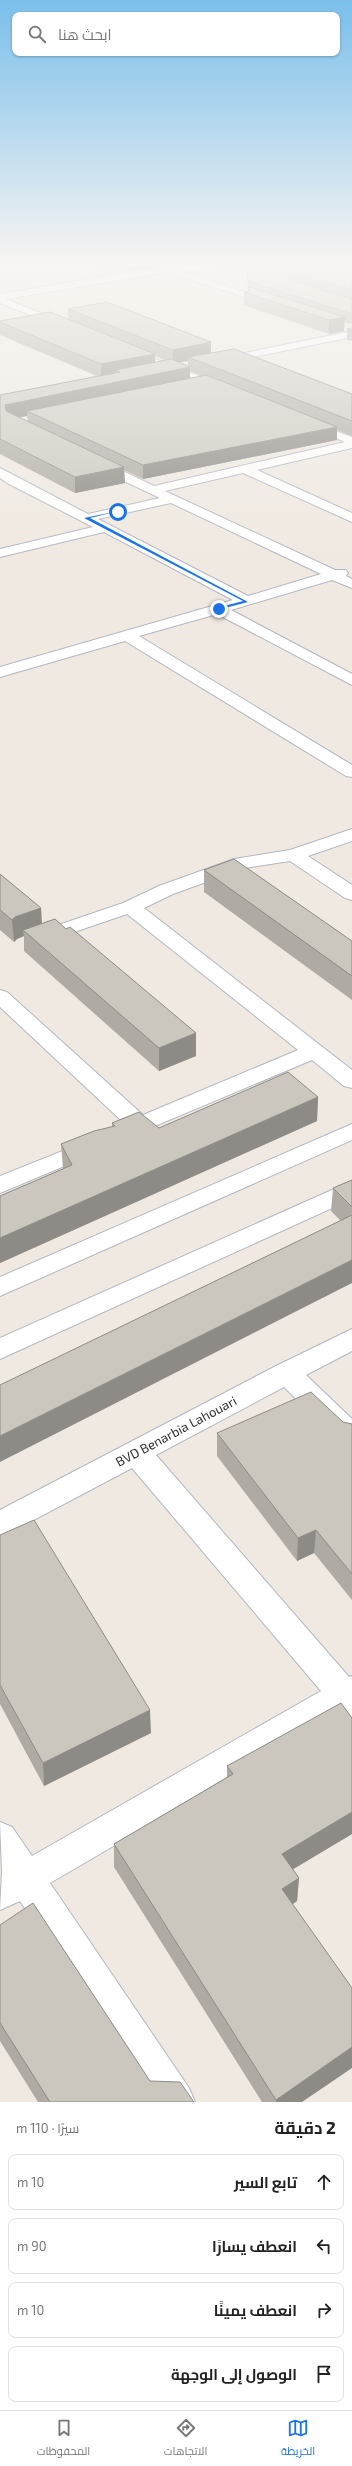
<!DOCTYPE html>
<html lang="ar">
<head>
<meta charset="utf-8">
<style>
  :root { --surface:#fff; --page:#f6f6f6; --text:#222; --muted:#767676; --line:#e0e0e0; --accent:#1a73e8 }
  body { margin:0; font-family:"Exo 2",Cairo,sans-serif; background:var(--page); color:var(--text); direction:rtl }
  .stop { position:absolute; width:12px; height:12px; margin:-9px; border:3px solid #1a73e8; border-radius:50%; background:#fff }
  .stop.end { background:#1a73e8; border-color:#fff; box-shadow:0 1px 4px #0008 }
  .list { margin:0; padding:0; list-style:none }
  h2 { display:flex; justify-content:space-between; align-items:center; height:52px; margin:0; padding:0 16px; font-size:17px }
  h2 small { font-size:13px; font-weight:400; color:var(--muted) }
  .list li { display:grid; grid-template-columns:26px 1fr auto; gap:12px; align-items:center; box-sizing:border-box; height:56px; margin:0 8px 8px; padding:0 8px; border:1px solid var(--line); border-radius:8px }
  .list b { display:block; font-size:15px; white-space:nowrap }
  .list em { font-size:13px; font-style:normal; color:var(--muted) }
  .icon { flex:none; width:22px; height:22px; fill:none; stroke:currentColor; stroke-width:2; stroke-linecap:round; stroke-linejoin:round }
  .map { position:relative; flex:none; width:352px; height:2102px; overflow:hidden; direction:ltr }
  .search { position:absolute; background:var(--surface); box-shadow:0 1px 3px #0004; left:12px; right:12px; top:12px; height:44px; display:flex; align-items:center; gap:10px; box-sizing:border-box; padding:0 14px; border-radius:8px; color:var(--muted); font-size:15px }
  .sheet { height:308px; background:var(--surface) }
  nav { display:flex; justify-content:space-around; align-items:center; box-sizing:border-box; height:56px; border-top:1px solid var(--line); background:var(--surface); font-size:11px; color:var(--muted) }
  nav a { display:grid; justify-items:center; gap:2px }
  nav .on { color:var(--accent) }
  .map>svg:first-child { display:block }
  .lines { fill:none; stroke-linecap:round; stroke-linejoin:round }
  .minor-casing { stroke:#b4b7c1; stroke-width:2 }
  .minor { fill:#fff; fill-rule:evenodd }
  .wall { fill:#afaba4; fill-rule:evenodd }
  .shaded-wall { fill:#8e8b86 }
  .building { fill:#cbc7bf; stroke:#8e8b86 }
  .route { fill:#1a73e8 }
  .labels { text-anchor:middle; stroke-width:3; stroke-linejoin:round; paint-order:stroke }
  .near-street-label { font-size:13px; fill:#2e2e2e; stroke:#fff }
</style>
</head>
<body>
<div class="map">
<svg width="352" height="2102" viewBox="0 0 352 2102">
  <rect width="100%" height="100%" fill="#efe9e1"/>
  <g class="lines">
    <g class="minor-casing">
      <path id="minor" d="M 193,265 L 240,265 L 236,268 L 181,271 L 277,303 L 269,305 L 176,275 L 176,271 L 6,299 L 68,324 L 70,326 L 65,329 L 0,303 L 0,294 L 168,266 Z
        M 352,331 L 352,337 L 220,364 L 215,361 L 220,358 Z
        M 127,348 L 225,386 L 226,388 L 225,390 L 217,390 L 123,353 L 123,349 Z
        M 309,421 L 352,437 L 352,448 L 257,470 L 352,513 L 352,522 L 243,473 L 165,491 L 335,570 L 346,570 L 348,573 L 346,576 L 352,579 L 352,588 L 332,580 L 231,610 L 352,674 L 352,685 L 217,614 L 139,636 L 352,765 L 352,777 L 346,776 L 125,641 L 0,677 L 0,667 L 233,600 L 104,532 L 0,557 L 0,549 L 93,527 L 9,484 L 0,478 L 0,468 L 88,514 L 160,498 L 94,467 L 92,464 L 94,461 L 102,461 L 154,486 L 345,442 L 305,426 L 305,422 ZM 171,503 L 321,574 L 248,596 L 98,519 Z
        M 352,829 L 352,841 L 308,856 L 352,885 L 352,900 L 345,898 L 290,861 L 245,868 L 173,894 L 144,908 L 352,1070 L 352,1088 L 344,1086 L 312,1060 L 124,1139 L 116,1137 L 112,1132 L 116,1127 L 124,1123 L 0,1007 L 0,990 L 7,992 L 143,1115 L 298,1050 L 127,914 L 42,943 L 35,941 L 32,937 L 35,933 L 123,903 L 159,886 L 234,859 L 290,850 Z
        M 352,1124 L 352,1140 L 0,1296 L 0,1277 Z
        M 90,1140 L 98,1142 L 102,1147 L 98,1152 L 0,1193 L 0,1176 Z
        M 352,1181 L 352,1199 L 0,1359 L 0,1338 Z
        M 352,1329 L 352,1351 L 306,1375 L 352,1419 L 352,1447 L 342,1444 L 284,1387 L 156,1455 L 349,1677 L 352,1676 L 352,1718 L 340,1714 L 50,1883 L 189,2088 L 195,2102 L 152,2102 L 20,1901 L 0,1910 L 2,1872 L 0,1822 L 12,1827 L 32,1856 L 321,1691 L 132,1468 L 11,1532 L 0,1536 L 0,1510 L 276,1366 Z"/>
    </g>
    <use href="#minor" class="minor"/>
  </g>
  <path class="wall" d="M 103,265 L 166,265 L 128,271 L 104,271 Z
    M 244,265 L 352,265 L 352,324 L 344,322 L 344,331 L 329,334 L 244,305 L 244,292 L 249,291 L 248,291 L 247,275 L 247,266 L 257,269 Z
    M 68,309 L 211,353 L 352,394 L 352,436 L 337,430 L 337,440 L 143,479 L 124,470 L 125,483 L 75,493 L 0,454 L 0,395 L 97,376 L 0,335 L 0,321 L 68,319 ZM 155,356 L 165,360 L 155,362 ZM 188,361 L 188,366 L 178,362 ZM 190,371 L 202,376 L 190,378 ZM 27,416 L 28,422 L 19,417 Z
    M 352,328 L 352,341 L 347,340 L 347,329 Z
    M 204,870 L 352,941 L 352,1000 L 204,892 Z
    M 0,874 L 41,908 L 42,923 L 196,1033 L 196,1056 L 159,1071 L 24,951 L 24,936 L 17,939 L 14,942 L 0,930 Z
    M 318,1097 L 317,1121 L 0,1263 L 0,1196 L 63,1169 L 61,1144 L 112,1127 L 112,1123 L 159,1128 Z
    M 352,1180 L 352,1283 L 340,1220 L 331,1211 L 333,1188 Z
    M 343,1422 L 352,1424 L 352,1600 L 314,1553 L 297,1561 L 217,1456 L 217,1433 Z
    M 0,1535 L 151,1733 L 44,1786 L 0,1704 Z
    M 227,1766 L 352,1834 L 293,1869 L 299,1878 L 297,1901 L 293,1904 L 302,2102 L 262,2102 L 114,1867 L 114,1844 L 227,1777 Z
    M 0,1925 L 150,2081 L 194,2102 L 38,2102 L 0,2041 Z"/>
  <path class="shaded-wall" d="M 128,265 L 166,265 L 128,271 Z
    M 345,317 L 344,331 L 329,334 L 329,320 Z
    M 211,342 L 211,356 L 188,357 L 188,361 L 173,363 L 173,350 Z
    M 155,354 L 155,367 L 120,372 L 115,370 L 116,375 L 101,378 L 101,364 Z
    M 190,367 L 190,382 L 27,411 L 27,416 L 6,420 L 5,405 Z
    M 337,427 L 337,440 L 143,479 L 143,465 Z
    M 124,467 L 125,483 L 75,493 L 75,477 Z
    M 41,908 L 42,930 L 23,930 L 24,936 L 17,939 L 14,942 L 12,920 L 15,917 Z
    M 196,1033 L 196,1056 L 159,1071 L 159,1048 Z
    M 318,1097 L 317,1121 L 0,1263 L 0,1238 Z
    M 352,1260 L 352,1283 L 0,1462 L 0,1436 Z
    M 316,1530 L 314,1553 L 297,1561 L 298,1538 Z
    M 150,1710 L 151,1733 L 44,1786 L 43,1763 Z
    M 352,1812 L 352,1834 L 280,1877 L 282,1854 Z
    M 299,1878 L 297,1901 L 281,1912 L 282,1889 Z
    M 352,2047 L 352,2068 L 302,2102 L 276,2102 L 276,2100 Z"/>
  <path class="building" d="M 273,265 L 352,265 L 352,290 Z
    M 247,266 L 352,299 L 352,314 L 248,281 Z
    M 249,287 L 345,317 L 329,320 L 244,292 L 250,291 Z
    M 107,302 L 211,342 L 173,350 L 68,309 Z
    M 50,312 L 155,354 L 101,364 L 0,322 L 0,321 Z
    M 352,328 L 352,331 L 347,329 Z
    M 234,349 L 352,394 L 352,421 L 188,357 Z
    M 171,359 L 190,367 L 5,405 L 6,411 L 124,467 L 75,477 L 0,439 L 0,395 L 120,372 L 115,370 Z
    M 206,375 L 337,427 L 143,465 L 27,411 Z
    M 234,859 L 352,941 L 352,976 L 204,870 Z
    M 0,874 L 41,908 L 15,917 L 12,920 L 0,910 Z
    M 55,919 L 66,929 L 70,927 L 196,1033 L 159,1048 L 23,930 Z
    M 288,1072 L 318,1097 L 0,1238 L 0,1196 L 72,1165 L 61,1144 L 94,1131 L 115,1126 L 112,1123 L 139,1112 L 159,1128 Z
    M 352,1180 L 352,1207 L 333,1188 Z
    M 352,1215 L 352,1260 L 0,1436 L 0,1385 Z
    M 311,1392 L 343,1422 L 352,1424 L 352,1574 L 316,1530 L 298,1538 L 217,1433 Z
    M 34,1520 L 150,1710 L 43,1763 L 0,1685 L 0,1535 Z
    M 341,1703 L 352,1718 L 352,1812 L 282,1854 L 299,1878 L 282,1889 L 352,1988 L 352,2047 L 276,2100 L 114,1844 L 233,1774 L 227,1766 Z
    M 33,1903 L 150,2081 L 180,2082 L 194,2102 L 50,2102 L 0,2023 L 0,1925 Z"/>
  <linearGradient id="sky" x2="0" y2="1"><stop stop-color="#7abfeb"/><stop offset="0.47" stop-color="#f8f5f2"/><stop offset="1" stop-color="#f8f5f2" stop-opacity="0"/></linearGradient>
  <rect width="352" height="559" fill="url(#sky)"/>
  <path class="route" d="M 119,511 L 90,518 L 248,602 L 217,610 L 217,608 L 243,601 L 84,518 Z"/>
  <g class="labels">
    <g class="near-street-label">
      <text transform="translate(176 1431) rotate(-28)" y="5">BVD Benarbia Lahouari</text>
    </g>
  </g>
</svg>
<div class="stop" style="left:118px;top:512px"></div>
<div class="stop end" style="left:219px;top:609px"></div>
<div class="search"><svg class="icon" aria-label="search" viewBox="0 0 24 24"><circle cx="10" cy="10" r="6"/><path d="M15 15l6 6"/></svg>ابحث هنا</div>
</div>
<section class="sheet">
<h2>2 دقيقة<small>سيرًا · 110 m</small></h2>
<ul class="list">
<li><svg class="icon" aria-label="ahead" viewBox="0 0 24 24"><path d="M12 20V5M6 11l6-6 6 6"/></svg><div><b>تابع السير</b></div><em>10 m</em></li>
<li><svg class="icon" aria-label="left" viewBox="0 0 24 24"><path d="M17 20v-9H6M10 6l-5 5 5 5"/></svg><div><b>انعطف يسارًا</b></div><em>90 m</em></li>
<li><svg class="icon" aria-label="right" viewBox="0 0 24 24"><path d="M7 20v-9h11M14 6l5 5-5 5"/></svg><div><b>انعطف يمينًا</b></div><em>10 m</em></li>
<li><svg class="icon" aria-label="arrive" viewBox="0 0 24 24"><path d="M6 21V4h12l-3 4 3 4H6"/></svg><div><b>الوصول إلى الوجهة</b></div></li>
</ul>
</section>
<nav>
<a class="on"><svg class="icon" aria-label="map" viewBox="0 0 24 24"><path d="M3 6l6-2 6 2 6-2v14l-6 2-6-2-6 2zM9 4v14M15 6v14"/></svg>الخريطة</a>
<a><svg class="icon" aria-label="directions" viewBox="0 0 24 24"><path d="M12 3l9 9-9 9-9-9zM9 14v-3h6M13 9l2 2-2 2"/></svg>الاتجاهات</a>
<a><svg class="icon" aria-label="saved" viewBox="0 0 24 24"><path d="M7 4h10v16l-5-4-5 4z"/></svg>المحفوظات</a>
</nav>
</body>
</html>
